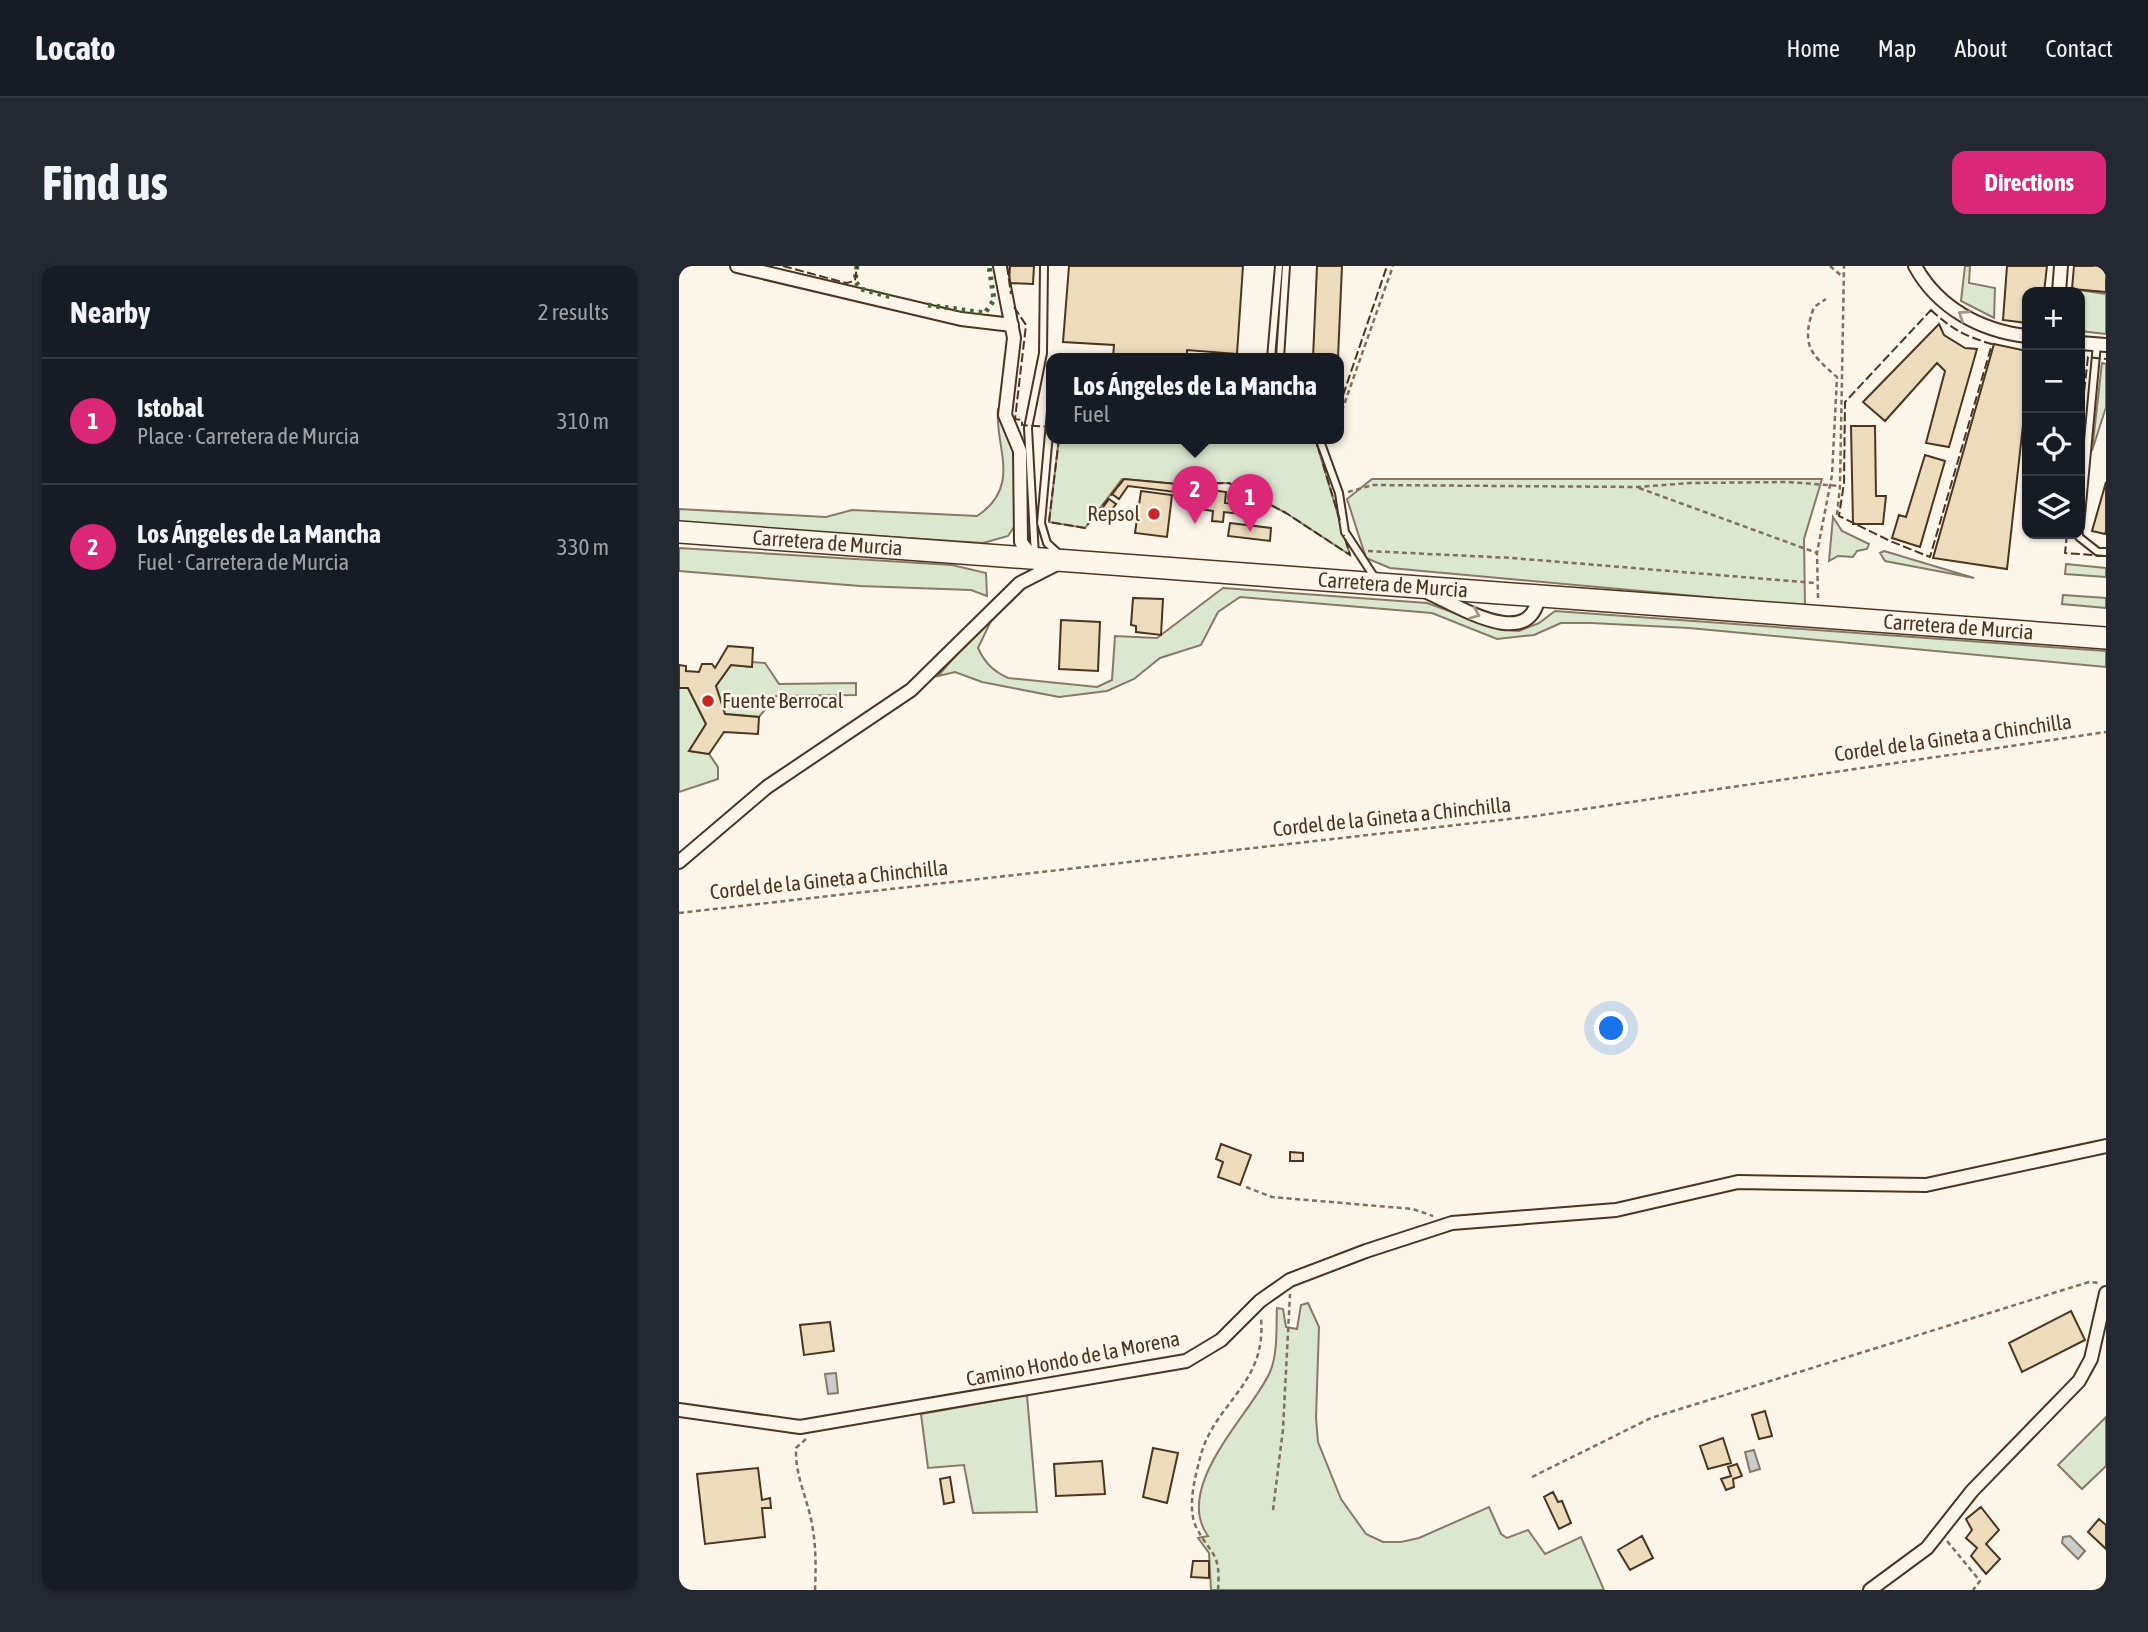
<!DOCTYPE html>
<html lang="en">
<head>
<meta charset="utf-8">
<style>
  :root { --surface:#171b24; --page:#242831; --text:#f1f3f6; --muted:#9ea1a6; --line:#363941; --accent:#db2777 }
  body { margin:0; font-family:"Asap Condensed",sans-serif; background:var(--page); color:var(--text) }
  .controls { position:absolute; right:21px; top:21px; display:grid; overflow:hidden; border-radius:14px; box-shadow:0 2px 5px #0004 }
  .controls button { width:63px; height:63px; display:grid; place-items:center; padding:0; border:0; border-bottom:2px solid var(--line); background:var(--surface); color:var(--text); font:35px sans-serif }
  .you { position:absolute; left:933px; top:763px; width:24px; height:24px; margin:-18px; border:5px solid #fff; border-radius:50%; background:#1a73e8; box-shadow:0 0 0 10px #1a73e833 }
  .badge { display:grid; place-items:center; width:46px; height:46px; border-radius:50%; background:var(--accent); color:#fff; font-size:23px; font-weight:700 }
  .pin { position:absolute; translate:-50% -58px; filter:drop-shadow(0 2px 4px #0008) }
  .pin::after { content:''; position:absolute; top:37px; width:24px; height:21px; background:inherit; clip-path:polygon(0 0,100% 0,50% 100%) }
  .popup { position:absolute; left:367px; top:87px; width:298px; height:91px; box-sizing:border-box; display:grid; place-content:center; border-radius:14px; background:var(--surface); filter:drop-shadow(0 2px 5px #0005); font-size:23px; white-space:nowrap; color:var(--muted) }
  .popup b { font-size:26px; color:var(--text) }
  .popup::after { content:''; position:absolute; left:50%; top:100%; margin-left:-14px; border:14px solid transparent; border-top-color:var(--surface) }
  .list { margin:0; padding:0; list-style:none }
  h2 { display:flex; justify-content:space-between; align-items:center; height:91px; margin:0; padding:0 28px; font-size:30px }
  h2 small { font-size:23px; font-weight:400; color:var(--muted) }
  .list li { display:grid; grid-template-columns:46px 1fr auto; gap:21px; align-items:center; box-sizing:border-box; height:126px; padding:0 28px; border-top:2px solid var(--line) }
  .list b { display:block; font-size:26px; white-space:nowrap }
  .list p { margin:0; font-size:23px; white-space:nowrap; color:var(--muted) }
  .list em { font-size:23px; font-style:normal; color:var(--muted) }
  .icon { flex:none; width:38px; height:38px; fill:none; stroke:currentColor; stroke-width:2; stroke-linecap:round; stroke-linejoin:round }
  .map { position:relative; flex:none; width:1427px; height:1324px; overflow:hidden; border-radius:14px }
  header { display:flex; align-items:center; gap:42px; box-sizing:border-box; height:98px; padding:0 35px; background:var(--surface); border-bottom:2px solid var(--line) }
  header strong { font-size:33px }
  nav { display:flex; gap:38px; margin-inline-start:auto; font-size:24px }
  .intro { display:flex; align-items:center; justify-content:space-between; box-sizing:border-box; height:168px; padding:0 42px }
  h1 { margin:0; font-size:49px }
  .button { padding:18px 32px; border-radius:14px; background:var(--accent); color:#fff; font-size:24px; font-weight:700 }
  main { display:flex; gap:42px; padding:0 42px }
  aside { flex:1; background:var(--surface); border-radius:14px; box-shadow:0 2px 5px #0004 }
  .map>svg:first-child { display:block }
  .green { fill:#dce7d0; stroke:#887966; stroke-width:2 }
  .water { fill:#c9cecd; stroke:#887966; stroke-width:2 }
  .building { fill:#ecdcbc; stroke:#4a3520; stroke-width:2 }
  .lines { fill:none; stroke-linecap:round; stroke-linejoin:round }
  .lane-casing { stroke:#4a3520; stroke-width:10 }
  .street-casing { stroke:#4a3520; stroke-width:16 }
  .highway-casing { stroke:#4a3520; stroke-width:24 }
  .path { stroke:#7f6f5c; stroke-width:2.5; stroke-dasharray:5 3.5; stroke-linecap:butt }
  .lane { stroke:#fbf6e9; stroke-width:6 }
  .street { stroke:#fbf6e9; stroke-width:12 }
  .highway { stroke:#fbf6e9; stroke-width:21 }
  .hedge { stroke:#436837; stroke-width:5; stroke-dasharray:3.5 5; stroke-linecap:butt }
  .fence { stroke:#4a3520; stroke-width:2; stroke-dasharray:9 3.5; stroke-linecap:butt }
  .oneway { stroke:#a29684 }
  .poi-dot { fill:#c62828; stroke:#fbf6e9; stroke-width:2.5 }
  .labels { text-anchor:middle; stroke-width:5; stroke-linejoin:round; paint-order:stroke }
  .poi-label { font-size:21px; fill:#4a3520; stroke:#fbf6e9; text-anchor:end }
  .street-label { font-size:21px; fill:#4a3520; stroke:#fbf6e9 }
</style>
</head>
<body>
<header>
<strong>Locato</strong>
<nav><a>Home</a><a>Map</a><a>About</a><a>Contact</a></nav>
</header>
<div class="intro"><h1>Find us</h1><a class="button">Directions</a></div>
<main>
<aside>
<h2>Nearby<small>2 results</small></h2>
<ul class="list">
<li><span class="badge">1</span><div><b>Istobal</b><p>Place · Carretera de Murcia</p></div><em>310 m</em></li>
<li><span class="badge">2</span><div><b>Los Ángeles de La Mancha</b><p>Fuel · Carretera de Murcia</p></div><em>330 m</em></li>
</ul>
</aside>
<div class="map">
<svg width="1427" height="1324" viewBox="0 0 1427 1324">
  <rect width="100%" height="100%" fill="#fbf6e9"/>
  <path class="green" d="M 1286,0 L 1291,0 L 1290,17 L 1316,22 L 1315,52 L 1282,35 Z
    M 1393,23 L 1427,28 L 1427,68 L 1401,65 L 1401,26 L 1392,26 Z
    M 1423,97 L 1427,98 L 1427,141 L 1413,185 Z
    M 319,142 L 338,193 L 335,261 L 329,270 L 304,277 L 0,257 L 0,243 L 147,251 L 173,244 L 298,250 C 344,220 315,180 319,142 Z
    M 380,172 L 636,172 L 671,289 L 607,247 L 550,217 L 498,218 L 443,213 L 406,262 L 370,256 Z
    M 693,213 L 1143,213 L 1125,273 L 1126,340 L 711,302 L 687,292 L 668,233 Z
    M 1154,251 L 1163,265 L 1190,278 L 1188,283 L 1178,285 L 1174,291 L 1159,290 L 1150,295 Z
    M 0,282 L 273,299 L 307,307 L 308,330 L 292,324 L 181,320 L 0,305 Z
    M 1205,285 L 1295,312 L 1206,295 L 1201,287 Z
    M 1387,298 L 1427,302 L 1427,311 L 1386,308 Z
    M 544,322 L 748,337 L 821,363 L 840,365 L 860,357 L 876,345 L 1427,385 L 1427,401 L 1010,362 L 912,357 L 882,357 L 855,369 L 818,373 L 753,347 L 561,331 L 539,346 L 522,379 L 481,392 L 455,413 L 428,425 L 380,431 L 303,416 L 276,406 L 259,410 L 298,365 L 311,357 L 299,382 C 306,397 314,405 329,412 L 418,421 L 433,414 L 436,370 L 478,372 Z
    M 1384,329 L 1427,332 L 1427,342 L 1383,338 Z
    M 73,396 L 86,397 L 100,418 L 177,417 L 177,429 L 97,430 L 80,451 L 46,448 L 37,420 L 52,399 L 73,401 Z
    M 0,422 L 9,422 L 27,458 L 10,485 L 30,488 L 39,501 L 39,513 L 0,526 Z
    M 629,1037 L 640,1061 L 637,1152 L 639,1176 L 662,1233 L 687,1268 L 704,1276 L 722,1276 L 740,1272 L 810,1241 L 822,1268 L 828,1272 L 849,1264 L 866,1288 L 902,1271 L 925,1324 L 532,1324 L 530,1287 L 519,1272 L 529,1270 C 493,1220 573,1147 591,1106 C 599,1087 597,1062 598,1042 L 604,1043 L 607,1061 L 618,1063 L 622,1039 Z
    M 348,1129 L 358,1246 L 294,1247 L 285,1199 L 249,1202 L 242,1148 Z
    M 1427,1151 L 1427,1200 L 1403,1223 L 1379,1199 Z"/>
  <path class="water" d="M 157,1107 L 159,1127 L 149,1128 L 146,1108 Z
    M 1075,1184 L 1081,1203 L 1071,1206 L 1066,1186 Z
    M 1391,1270 L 1406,1285 L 1399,1293 L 1383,1277 L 1384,1271 Z"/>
  <path class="building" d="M 331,0 L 355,0 L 354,18 L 330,17 Z
    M 390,0 L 564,0 L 558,88 L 508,84 L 508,92 L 434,92 L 435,79 L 384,76 Z
    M 638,0 L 663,0 L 659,92 L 634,92 Z
    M 1328,0 L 1368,0 L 1365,26 L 1348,26 L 1348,57 L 1324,54 Z
    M 1395,0 L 1427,0 L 1427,26 L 1393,23 Z
    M 1260,58 L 1265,69 L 1286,82 L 1298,83 L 1270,181 L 1247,177 L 1266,105 L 1258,97 L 1206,155 L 1184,136 Z
    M 1315,78 L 1348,85 L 1348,123 L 1328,303 L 1254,292 Z
    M 1172,160 L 1196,160 L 1197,230 L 1207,230 L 1204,258 L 1174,258 Z
    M 1246,189 L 1266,195 L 1241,281 L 1213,272 L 1220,249 L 1227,251 Z
    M 445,213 L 498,218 L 496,226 L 449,220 L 440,233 L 433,228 Z
    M 1427,216 L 1427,265 L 1426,268 L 1413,265 Z
    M 525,223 L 547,226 L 546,237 L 562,239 L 561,248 L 545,246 L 544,256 L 533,255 L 534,245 L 522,243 Z
    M 462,225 L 493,229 L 488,271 L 456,267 Z
    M 430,233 L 437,238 L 424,256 L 417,251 Z
    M 551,257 L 592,262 L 591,275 L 549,270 Z
    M 454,332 L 484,333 L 482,369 L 457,366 L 457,360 L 452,359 Z
    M 382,354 L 421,356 L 419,405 L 380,403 Z
    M 49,380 L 74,382 L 73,401 L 52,399 L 37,420 L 46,448 L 80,451 L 79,468 L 45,466 L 30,488 L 10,485 L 27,458 L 9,422 L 0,422 L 0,399 L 7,400 L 7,405 L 20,406 L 23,398 L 33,398 L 36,402 Z
    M 542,878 L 572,889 L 561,919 L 539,911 L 544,896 L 537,893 Z
    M 611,886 L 624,887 L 624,895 L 611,895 Z
    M 1392,1045 L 1406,1074 L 1343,1106 L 1330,1077 Z
    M 151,1056 L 155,1085 L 125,1089 L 121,1059 Z
    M 1086,1145 L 1093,1170 L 1080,1173 L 1073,1149 Z
    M 1044,1172 L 1052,1197 L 1029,1203 L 1021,1180 Z
    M 474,1182 L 499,1187 L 488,1237 L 464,1231 Z
    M 423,1195 L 426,1228 L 377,1230 L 375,1198 Z
    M 1058,1198 L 1063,1210 L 1054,1213 L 1055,1221 L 1047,1224 L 1042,1213 L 1052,1210 L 1049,1201 Z
    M 79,1202 L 83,1234 L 91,1232 L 92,1242 L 83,1242 L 86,1271 L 26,1278 L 18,1208 Z
    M 271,1211 L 275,1236 L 265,1238 L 261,1213 Z
    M 874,1226 L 879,1236 L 883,1235 L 892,1257 L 880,1263 L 865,1231 Z
    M 1302,1241 L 1320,1264 L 1307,1278 L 1321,1293 L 1307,1308 L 1292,1290 L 1298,1282 L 1287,1272 L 1293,1264 L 1287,1253 Z
    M 1420,1253 L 1427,1259 L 1427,1283 L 1409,1266 Z
    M 963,1270 L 974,1292 L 951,1304 L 939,1284 Z
    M 514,1295 L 530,1295 L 530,1312 L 512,1311 Z"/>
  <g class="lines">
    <g class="lane-casing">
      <path id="lane" d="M 592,92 L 600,0
        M 601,92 L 607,0
        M 372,145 L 362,257 L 368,277 L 380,288
        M 640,172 L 660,227 L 666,266 L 696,312
        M 1401,260 L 1418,78
        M 1400,268 L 1400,271 L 1419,286 L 1427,286
        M 356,290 L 349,162 L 364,87 L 365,0"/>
    </g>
    <g class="street-casing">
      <path id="street" d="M 58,0 L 282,53 L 333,59
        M 321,0 L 335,72 L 326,149 L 341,185 L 342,276 L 353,291
        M 1236,0 C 1259,42 1302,65 1348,70
        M 1380,26 L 1382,0
        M 1401,77 L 1427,79
        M 750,327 C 781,341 853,387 860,328
        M 0,596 L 88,521 L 232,424 L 341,317 L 380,297
        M 0,1144 L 121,1161 L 507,1095 L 542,1074 L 581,1035 L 611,1014 L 687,985 L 773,957 L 937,944 L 1059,916 L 1247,919 L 1427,880
        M 1191,1324 L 1248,1282 L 1293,1225 L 1400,1115 L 1412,1093 L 1427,1027"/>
    </g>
    <g class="highway-casing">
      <g id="highway">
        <path id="s1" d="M 0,266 L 1427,372"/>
      </g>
    </g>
    <path class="path" d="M 1151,0 L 1164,11
      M 660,153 L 714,0
      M 960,222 L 1138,287
      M 669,226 L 694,219 L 958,221 L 1011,217 L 1109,216 L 1161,220
      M 1158,249 L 1161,220 L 1165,0
      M 689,285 L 833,292 L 1136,317
      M 1139,332 L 1138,287 L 1153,209 L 1158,111 C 1130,87 1122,78 1135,41 L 1147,33
      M 0,647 L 857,550 L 1427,466
      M 567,921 L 593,931 L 734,943 L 754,950
      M 127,1173 L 117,1182 C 116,1210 128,1231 133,1258 C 137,1280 137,1301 136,1324
      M 853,1211 L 972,1152 L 1410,1016 L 1420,1017
      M 594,1244 L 604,1163 L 611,1028
      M 1268,1275 L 1301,1315 L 1294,1324
      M 539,1324 C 542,1285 532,1290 517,1261 C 508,1241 516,1212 521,1192 C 535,1136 588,1119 582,1052"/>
    <use href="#lane" class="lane"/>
    <use href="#street" class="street"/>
    <use href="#highway" class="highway"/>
    <path class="hedge" d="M 178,0 L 176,15 L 182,23 L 212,31
      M 249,39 L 306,47 L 315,34 L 310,0"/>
    <path class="fence" d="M 104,0 L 167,17 L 176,15 L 178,0
      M 328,0 L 332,28
      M 335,41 L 347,59 L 336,153 L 343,154 L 343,159 L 372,161
      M 1252,44 C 1271,62 1287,71 1313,78 L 1251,291 L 1211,275 L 1160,250 L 1165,217 L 1166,136 Z
      M 660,141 L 708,0
      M 1401,162 L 1409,91 L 1427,93
      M 380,172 L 370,256 L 406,262 L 445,213
      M 636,172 L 641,188
      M 644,198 L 662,258
      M 498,218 L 550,217 L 607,247 L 671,289 L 665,269
      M 1388,268 L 1386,287 L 1427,290"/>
  </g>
  <defs><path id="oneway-chevron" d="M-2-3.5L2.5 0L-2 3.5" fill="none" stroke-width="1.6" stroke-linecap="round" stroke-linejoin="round" transform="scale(1.75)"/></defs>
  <g class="oneway">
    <use href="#oneway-chevron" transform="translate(1284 49) rotate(-147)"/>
    <use href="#oneway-chevron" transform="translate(796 348) rotate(23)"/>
  </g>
  <g class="poi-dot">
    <circle cx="475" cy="248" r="7"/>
    <circle cx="29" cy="435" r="7"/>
  </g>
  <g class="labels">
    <g class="poi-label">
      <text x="461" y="255">Repsol</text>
      <text x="43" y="442" text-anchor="start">Fuente Berrocal</text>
    </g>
    <g class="street-label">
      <text dy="7" stroke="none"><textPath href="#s1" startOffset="149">Carretera de Murcia</textPath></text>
      <text dy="7" stroke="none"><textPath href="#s1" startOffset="716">Carretera de Murcia</textPath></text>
      <text dy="7" stroke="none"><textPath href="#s1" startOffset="1283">Carretera de Murcia</textPath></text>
      <text transform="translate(1274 472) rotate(-8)" y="7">Cordel de la Gineta a Chinchilla</text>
      <text transform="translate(713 551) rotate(-6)" y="7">Cordel de la Gineta a Chinchilla</text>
      <text transform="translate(150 614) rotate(-6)" y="7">Cordel de la Gineta a Chinchilla</text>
      <text transform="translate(394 1093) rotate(-11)" y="7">Camino Hondo de la Morena</text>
    </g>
  </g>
</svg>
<div class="controls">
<button>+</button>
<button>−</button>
<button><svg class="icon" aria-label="locate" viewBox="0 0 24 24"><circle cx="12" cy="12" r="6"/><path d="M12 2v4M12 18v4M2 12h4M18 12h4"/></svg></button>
<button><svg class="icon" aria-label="layers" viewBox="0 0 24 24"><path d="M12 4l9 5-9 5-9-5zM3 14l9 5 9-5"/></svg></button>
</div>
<div class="you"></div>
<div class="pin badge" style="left:571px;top:266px">1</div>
<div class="pin badge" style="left:516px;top:258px">2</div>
<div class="popup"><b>Los Ángeles de La Mancha</b>Fuel</div>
</div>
</main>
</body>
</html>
